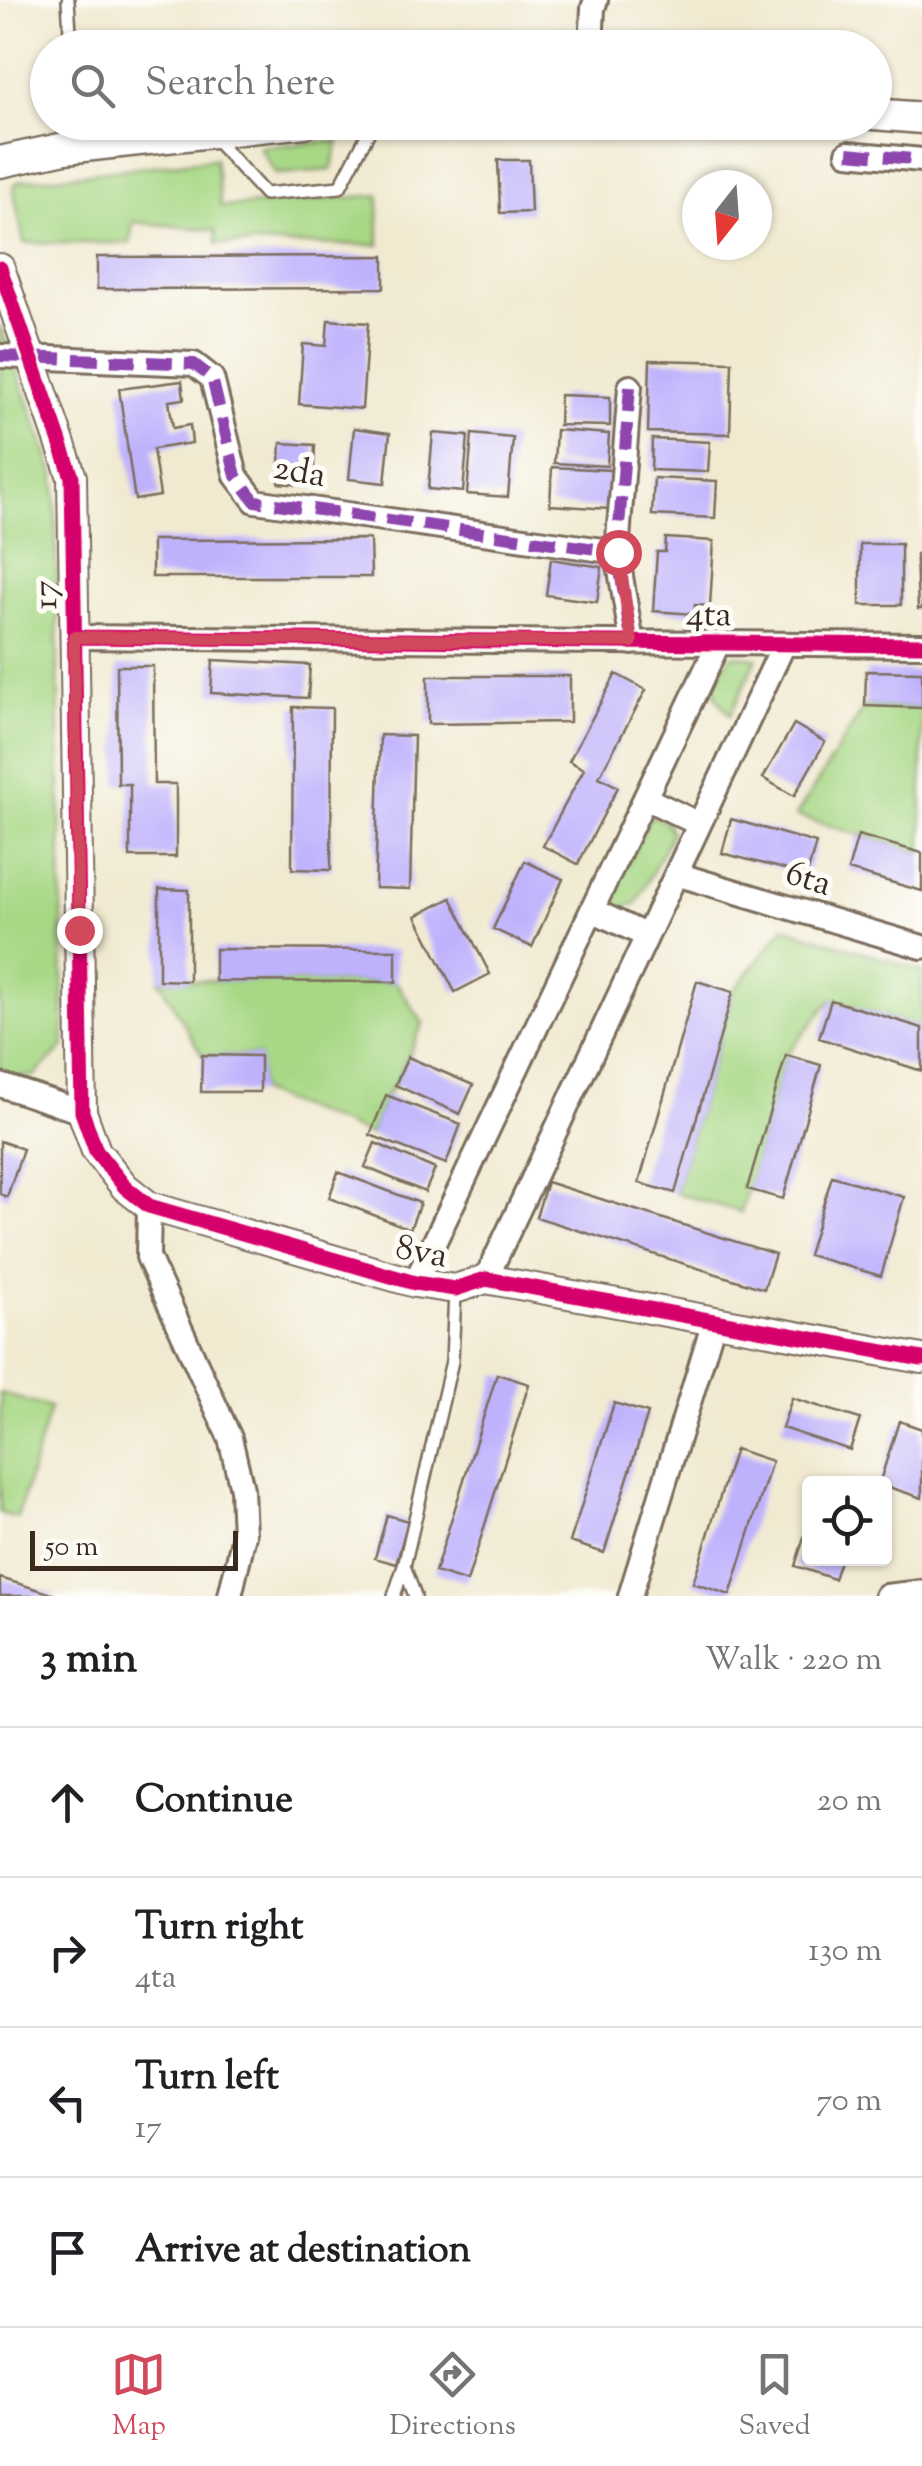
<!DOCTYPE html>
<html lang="en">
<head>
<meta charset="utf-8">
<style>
  :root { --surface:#fff; --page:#f6f6f6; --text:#202124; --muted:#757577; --line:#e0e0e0; --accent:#d1495b }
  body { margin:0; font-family:"Sorts Mill Goudy",serif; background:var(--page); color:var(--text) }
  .controls { position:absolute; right:30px; bottom:30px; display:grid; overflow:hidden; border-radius:10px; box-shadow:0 2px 8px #0004 }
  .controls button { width:90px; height:90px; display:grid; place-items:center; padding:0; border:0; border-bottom:2px solid var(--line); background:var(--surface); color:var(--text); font:50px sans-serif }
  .compass { position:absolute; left:682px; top:170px; width:90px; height:90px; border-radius:50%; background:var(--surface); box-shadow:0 2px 8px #0004; rotate:197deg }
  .scale { position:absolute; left:30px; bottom:25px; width:208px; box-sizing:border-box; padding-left:10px; border:5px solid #3b2a1e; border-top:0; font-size:28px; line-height:35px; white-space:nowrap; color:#3b2a1e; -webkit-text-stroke:8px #fdfcf7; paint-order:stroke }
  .stop { position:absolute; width:30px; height:30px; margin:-22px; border:8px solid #d1495b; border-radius:50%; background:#fff }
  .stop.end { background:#d1495b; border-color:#fff; box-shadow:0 2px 10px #0008 }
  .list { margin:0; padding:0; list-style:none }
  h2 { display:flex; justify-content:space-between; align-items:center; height:130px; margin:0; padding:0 40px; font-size:42px }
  h2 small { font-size:32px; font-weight:400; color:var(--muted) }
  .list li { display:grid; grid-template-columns:65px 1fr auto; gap:30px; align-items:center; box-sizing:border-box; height:150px; padding:0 40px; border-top:2px solid var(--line) }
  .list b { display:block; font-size:38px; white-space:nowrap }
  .list p { margin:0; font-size:32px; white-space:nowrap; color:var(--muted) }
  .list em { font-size:32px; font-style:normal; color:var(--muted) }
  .icon { flex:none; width:55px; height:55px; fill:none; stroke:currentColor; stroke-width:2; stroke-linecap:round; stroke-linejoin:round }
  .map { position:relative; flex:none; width:922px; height:1596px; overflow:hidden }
  .search { position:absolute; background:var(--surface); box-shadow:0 2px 8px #0004; left:30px; right:30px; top:30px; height:110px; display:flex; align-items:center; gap:25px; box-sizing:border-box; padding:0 35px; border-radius:55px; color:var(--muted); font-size:38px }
  .sheet { height:730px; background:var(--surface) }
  nav { display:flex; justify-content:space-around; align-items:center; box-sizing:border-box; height:140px; border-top:2px solid var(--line); background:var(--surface); font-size:28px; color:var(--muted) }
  nav a { display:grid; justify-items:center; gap:5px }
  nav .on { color:var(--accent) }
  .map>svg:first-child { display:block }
  .green { fill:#a8d886; stroke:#728152; stroke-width:2.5 }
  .building { fill:#bfb2fd }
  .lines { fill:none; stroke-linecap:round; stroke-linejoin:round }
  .service-casing { stroke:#7b6d5d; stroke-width:16 }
  .minor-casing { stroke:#7b6d5d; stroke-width:28 }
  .tertiary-casing { stroke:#7b6d5d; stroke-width:32 }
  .secondary-casing { stroke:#7b6d5d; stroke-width:35 }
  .service { stroke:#fff; stroke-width:11 }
  .minor { stroke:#fff; stroke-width:22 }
  .tertiary { stroke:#fff; stroke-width:28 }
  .secondary { stroke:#fff; stroke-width:30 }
  .quiet { stroke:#8e44ad; stroke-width:12; stroke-dasharray:25 12; stroke-linecap:butt }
  .cycleway-casing { stroke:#fdfcf7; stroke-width:21 }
  .cycleway { stroke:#d6006c; stroke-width:15 }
  .route { stroke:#d1495b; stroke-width:12 }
  .labels { text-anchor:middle; stroke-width:10; stroke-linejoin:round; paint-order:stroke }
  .street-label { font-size:35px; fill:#3b2a1e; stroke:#fdfcf7 }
</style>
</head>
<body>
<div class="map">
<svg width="922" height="1596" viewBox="0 0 922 1596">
  <rect width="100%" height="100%" fill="#fdfcf7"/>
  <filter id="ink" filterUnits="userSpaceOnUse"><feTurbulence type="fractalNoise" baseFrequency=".01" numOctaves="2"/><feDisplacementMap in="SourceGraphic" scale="20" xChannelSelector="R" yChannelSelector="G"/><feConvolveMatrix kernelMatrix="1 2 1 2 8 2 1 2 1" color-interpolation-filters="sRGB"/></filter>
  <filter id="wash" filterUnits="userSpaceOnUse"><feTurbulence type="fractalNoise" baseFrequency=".0048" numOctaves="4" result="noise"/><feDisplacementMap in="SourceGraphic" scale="40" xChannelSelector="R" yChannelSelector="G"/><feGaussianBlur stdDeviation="2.25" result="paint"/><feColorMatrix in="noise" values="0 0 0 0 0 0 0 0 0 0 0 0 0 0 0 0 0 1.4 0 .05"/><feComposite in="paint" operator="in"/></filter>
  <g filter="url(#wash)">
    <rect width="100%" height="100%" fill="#f1ead1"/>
    <path class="green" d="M 339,141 L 331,170 L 276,174 L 259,147 Z
      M 215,159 L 221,207 L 379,195 L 379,245 L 216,244 L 215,230 L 133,222 L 130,243 L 24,243 L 14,193 L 14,185 L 20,181 Z
      M 0,325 L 55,475 L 64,1047 L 34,1076 L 7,1077 L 0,1074 Z
      M 733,655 L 757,658 L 730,715 C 720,702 709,694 718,677 C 722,668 725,662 733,655 Z
      M 865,706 L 922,708 L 922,853 L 796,816 Z
      M 651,815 L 667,823 L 672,833 L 636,904 L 623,907 L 609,901 Z
      M 784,927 L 922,971 L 922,1028 L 831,1000 L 786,1055 L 741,1212 L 675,1193 L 733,992 Z
      M 159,980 L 396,982 L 423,1023 L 395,1085 L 386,1095 L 370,1135 L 260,1092 L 259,1056 L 202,1055 Z
      M 0,1393 L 50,1408 L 17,1518 L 0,1513 Z"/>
    <g id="blocks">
      <path class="building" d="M 498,160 L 529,160 L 531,212 L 500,213 Z
        M 384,256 L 384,288 L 97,289 L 97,257 Z
        M 328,320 L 368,323 L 362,409 L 299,404 L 303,344 L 326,346 Z
        M 650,360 L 732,362 L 730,434 L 648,432 Z
        M 182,381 L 184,399 L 169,401 L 173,428 L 190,425 L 192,443 L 153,449 L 160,496 L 135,500 L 119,389 Z
        M 560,395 L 610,397 L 610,426 L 559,425 Z
        M 354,428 L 390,433 L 385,483 L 349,479 Z
        M 556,430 L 609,434 L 607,466 L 554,463 Z
        M 433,433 L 468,436 L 463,492 L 428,489 Z
        M 472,434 L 513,438 L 508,497 L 467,494 Z
        M 652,439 L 710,442 L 708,472 L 651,470 Z
        M 281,443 L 315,445 L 313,486 L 279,483 Z
        M 552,467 L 611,470 L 609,509 L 550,505 Z
        M 654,478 L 717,481 L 715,518 L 652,515 Z
        M 666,538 L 714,541 L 710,606 L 695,605 L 694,614 L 653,611 L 657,552 L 665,552 Z
        M 370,539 L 371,577 L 152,577 L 152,540 Z
        M 860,544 L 901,544 L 901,605 L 860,605 Z
        M 922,553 L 922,609 L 918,609 L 916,554 Z
        M 551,559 L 602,567 L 597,602 L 546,595 Z
        M 213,660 L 310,665 L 308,698 L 211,693 Z
        M 117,666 L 153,666 L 154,784 L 176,784 L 176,857 L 130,857 L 130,784 L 118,784 Z
        M 866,671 L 922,672 L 922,708 L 865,706 Z
        M 616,674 L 646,690 L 599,777 L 618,787 L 578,864 L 543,846 L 584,769 L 569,761 Z
        M 428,676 L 570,676 L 570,722 L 428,724 Z
        M 293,707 L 332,708 L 331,870 L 292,869 Z
        M 794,724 L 825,742 L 794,796 L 763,778 Z
        M 380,735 L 414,736 L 410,889 L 375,888 Z
        M 731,819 L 816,843 L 807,875 L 722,853 Z
        M 858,835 L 922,853 L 922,891 L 848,870 Z
        M 525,861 L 563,879 L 532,947 L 493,929 Z
        M 159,889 L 189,890 L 189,981 L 159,980 Z
        M 451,898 L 490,974 L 455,992 L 416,916 Z
        M 215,949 L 396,950 L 396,982 L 215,981 Z
        M 697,981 L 733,992 L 675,1193 L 639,1183 Z
        M 831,1000 L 922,1028 L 922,1071 L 819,1038 Z
        M 202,1055 L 260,1056 L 260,1092 L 201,1092 Z
        M 786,1055 L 821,1065 L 783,1199 L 747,1189 Z
        M 408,1057 L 473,1085 L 460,1114 L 395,1085 Z
        M 386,1095 L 461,1124 L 446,1164 L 370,1135 Z
        M 0,1141 L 23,1149 L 7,1197 L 0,1194 Z
        M 375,1143 L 435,1169 L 425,1192 L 365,1167 Z
        M 338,1172 L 420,1203 L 410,1229 L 329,1198 Z
        M 832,1176 L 904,1197 L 881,1276 L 808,1255 Z
        M 547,1182 L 775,1254 L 764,1289 L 536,1217 Z
        M 497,1374 L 529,1384 L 467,1582 L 435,1572 Z
        M 792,1398 L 860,1419 L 850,1450 L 782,1428 Z
        M 614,1403 L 648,1413 L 604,1553 L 570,1542 Z
        M 899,1421 L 922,1429 L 922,1498 L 879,1484 Z
        M 735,1449 L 772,1461 L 730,1595 L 693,1583 Z
        M 387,1515 L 408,1521 L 396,1564 L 375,1558 Z
        M 809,1521 L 810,1558 L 841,1558 L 834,1579 L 795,1566 Z
        M 0,1578 L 56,1595 L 55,1596 L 0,1596 Z"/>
    </g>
  </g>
  <g filter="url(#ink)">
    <use href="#blocks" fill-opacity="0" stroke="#7b6d5d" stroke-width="2.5"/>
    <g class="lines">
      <g class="service-casing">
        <path id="service" d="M 68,0 L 71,48
          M 212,136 L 265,194 L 340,187 L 374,122
          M 66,144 L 67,122
          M 404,1566 L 452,1361 L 455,1291
          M 394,1596 L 404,1566 L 415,1596"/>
      </g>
      <g class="minor-casing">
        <path id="minor" d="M 591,48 L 593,8 L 596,0
          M 848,153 L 922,160
          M 0,356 L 194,364 L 212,378 L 236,476 L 255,501 L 617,552
          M 630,387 L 617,552 L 632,643
          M 74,637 L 922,645
          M 645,798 L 699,824
          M 676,874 L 922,947
          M 592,910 L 647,936
          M 0,1085 L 82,1112
          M 149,1206 L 148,1257 L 230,1438 L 242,1489 L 244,1535 L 230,1596
          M 486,1279 L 784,644
          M 415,1283 L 718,644
          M 630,1596 L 714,1321
          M 886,1596 L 922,1592"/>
      </g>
      <g class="tertiary-casing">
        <path id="tertiary" d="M 0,268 L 72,477 L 82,1112 L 96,1151 L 125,1187 L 149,1206 L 415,1283 L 455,1289 L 486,1279 L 922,1359"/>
      </g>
      <g class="secondary-casing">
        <path id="secondary" d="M 874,114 L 922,118
          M 0,162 L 65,148 L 305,122"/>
      </g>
      <use href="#service" class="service"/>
      <use href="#minor" class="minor"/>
      <use href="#tertiary" class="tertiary"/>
      <use href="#secondary" class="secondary"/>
      <path class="quiet" d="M 848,153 L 922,160
        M 0,356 L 194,364 L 212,378 L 236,476 L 255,501 L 617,552
        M 630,387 L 617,552 L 632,643"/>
      <g class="cycleway-casing">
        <path id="cycleway" d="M 0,268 L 72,477 L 82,1112 L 96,1151 L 125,1187 L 149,1206 L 415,1283 L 455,1289 L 486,1279 L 922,1359
          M 74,637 L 922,645"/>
      </g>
      <use href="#cycleway" class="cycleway"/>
    </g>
  </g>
  <g class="lines" filter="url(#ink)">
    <path class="route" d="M 79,930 L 74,637 L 632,642 L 618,552"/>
  </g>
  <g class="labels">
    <g class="street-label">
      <text transform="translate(300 470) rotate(10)" y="12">2da</text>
      <text transform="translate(44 595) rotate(-91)" y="12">17</text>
      <text transform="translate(709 613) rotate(1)" y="12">4ta</text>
      <text transform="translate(809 877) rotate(17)" y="12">6ta</text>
      <text transform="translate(422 1250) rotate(11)" y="12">8va</text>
    </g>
  </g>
</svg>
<div class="controls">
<button><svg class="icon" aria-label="locate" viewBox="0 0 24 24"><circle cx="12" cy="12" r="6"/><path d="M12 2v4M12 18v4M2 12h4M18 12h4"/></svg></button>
</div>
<svg class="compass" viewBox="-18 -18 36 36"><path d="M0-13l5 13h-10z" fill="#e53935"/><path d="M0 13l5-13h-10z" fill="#757577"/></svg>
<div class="scale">50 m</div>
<div class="stop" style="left:618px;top:552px"></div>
<div class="stop end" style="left:79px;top:930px"></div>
<div class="search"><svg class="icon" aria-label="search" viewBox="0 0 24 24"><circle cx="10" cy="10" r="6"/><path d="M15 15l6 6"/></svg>Search here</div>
</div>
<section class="sheet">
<h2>3 min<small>Walk · 220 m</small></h2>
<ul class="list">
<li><svg class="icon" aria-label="ahead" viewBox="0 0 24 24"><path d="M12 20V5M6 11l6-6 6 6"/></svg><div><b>Continue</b></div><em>20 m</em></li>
<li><svg class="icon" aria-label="right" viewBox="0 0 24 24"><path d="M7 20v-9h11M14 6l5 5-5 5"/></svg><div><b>Turn right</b><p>4ta</p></div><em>130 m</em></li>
<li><svg class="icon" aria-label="left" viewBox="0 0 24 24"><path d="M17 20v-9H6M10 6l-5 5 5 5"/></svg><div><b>Turn left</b><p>17</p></div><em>70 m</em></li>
<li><svg class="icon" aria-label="arrive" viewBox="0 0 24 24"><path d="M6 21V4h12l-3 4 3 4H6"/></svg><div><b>Arrive at destination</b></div></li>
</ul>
</section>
<nav>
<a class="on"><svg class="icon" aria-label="map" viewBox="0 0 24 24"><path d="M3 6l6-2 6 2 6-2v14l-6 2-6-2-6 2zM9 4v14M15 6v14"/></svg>Map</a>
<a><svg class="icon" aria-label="directions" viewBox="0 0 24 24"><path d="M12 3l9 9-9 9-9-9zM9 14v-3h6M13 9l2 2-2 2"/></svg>Directions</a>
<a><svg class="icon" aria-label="saved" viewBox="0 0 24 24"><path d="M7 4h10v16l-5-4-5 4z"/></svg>Saved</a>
</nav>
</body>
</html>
